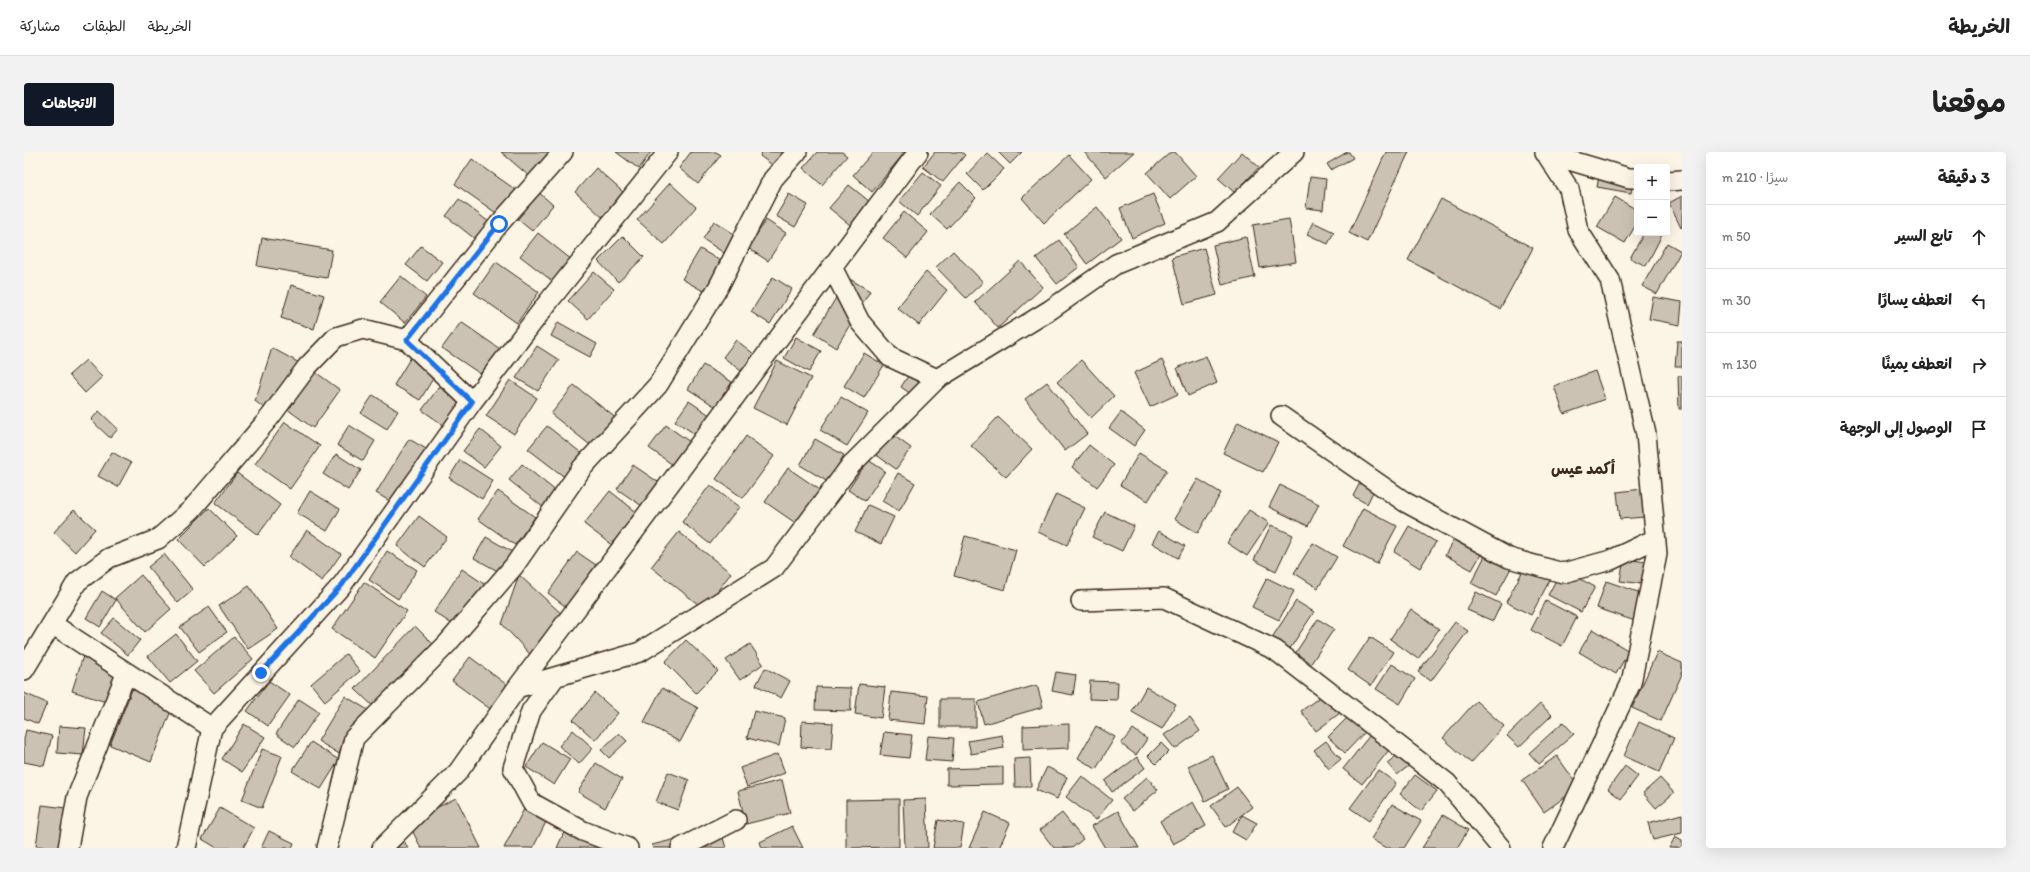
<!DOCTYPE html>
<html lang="ar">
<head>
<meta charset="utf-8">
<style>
  :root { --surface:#fff; --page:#f2f2f2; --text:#222; --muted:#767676; --line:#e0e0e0; --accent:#111827 }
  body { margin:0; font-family:Itim,"Playpen Sans Arabic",sans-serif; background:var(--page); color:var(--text); direction:rtl }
  .controls { position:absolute; right:12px; top:12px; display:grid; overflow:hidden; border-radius:4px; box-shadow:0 4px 16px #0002 }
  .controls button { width:36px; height:36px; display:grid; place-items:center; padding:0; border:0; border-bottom:1px solid var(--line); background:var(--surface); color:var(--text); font:20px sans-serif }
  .stop { position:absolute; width:12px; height:12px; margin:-9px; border:3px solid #1a73e8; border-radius:50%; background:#fff }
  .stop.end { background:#1a73e8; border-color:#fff; box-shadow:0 1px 4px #0008 }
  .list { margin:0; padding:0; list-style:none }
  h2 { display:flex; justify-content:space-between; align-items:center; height:52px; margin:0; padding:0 16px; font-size:17px }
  h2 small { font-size:13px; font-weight:400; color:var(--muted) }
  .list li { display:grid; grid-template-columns:26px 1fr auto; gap:12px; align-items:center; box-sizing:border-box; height:64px; padding:0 16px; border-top:1px solid var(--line) }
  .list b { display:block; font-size:15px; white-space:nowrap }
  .list em { font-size:13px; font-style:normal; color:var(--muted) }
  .icon { flex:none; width:22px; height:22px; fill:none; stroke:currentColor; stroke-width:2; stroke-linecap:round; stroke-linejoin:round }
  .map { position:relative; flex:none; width:1658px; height:696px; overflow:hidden; direction:ltr; border-radius:4px }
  header { display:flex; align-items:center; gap:24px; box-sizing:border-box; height:56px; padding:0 20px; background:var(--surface); border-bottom:1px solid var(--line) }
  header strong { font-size:19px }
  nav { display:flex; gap:22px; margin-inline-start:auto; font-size:14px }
  .intro { display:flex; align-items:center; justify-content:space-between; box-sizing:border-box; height:96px; padding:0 24px }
  h1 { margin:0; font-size:28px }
  .button { padding:10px 18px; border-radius:4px; background:var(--accent); color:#fff; font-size:14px; font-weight:700 }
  main { display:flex; gap:24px; padding:0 24px }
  aside { flex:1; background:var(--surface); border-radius:4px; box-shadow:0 4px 16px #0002 }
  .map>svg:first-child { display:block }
  .building { fill:#ccc2b3; stroke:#3b2a1e }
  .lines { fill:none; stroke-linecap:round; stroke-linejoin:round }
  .street-casing { stroke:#3b2a1e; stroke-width:22 }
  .street { stroke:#fcf5e5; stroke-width:19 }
  .route { stroke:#1a73e8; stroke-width:5 }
  .labels { text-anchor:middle; stroke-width:3.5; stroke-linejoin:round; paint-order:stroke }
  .district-label { font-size:16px; font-weight:bold; fill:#3b2a1e; stroke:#fcf5e5 }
</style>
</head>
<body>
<header>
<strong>الخريطة</strong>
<nav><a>الخريطة</a><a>الطبقات</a><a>مشاركة</a></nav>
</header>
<div class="intro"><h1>موقعنا</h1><a class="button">الاتجاهات</a></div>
<main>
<aside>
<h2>3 دقيقة<small>سيرًا · 210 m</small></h2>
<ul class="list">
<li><svg class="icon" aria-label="ahead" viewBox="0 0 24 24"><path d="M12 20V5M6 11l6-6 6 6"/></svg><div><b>تابع السير</b></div><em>50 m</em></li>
<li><svg class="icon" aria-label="left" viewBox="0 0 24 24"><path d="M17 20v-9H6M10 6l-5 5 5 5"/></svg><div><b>انعطف يسارًا</b></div><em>30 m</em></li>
<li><svg class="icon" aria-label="right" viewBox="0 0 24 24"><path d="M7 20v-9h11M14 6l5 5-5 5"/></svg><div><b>انعطف يمينًا</b></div><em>130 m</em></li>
<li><svg class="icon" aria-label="arrive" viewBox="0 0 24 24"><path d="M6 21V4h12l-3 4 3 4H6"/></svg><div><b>الوصول إلى الوجهة</b></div></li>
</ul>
</aside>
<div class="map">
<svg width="1658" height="696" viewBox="0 0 1658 696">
  <rect width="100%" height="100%" fill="#fcf5e5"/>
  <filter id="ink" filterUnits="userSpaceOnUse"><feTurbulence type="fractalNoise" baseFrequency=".025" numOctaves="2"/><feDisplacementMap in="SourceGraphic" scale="8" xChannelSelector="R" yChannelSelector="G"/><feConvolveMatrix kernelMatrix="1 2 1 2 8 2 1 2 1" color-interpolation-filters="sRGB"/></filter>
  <g filter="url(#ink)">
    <path class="building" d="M 477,0 L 525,0 L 505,24 Z
      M 592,0 L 627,0 L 615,17 Z
      M 667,0 L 692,0 L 697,3 L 674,32 L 655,16 Z
      M 738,0 L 779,0 L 763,24 L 736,4 Z
      M 793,0 L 818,0 L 823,4 L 798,33 L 779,16 Z
      M 849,0 L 881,0 L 848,40 L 829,23 Z
      M 911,0 L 937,0 L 941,3 L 919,30 L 899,15 Z
      M 974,0 L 998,0 L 986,12 Z
      M 1060,0 L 1110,0 L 1082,25 Z
      M 1147,0 L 1151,0 L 1172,24 L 1146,47 L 1123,21 Z
      M 1218,0 L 1235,15 L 1211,41 L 1194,26 Z
      M 1323,0 L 1325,0 L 1329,6 L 1307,18 L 1303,12 Z
      M 1362,0 L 1385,0 L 1343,90 L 1325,81 Z
      M 963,1 L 980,17 L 959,38 L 943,22 Z
      M 1045,3 L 1067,27 L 1020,71 L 998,46 Z
      M 448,7 L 492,38 L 475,63 L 431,32 Z
      M 572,16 L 599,40 L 578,65 L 551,40 Z
      M 899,20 L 917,34 L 893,64 L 875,49 Z
      M 1575,24 L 1609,30 L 1607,41 L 1573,35 Z
      M 1286,25 L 1302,27 L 1299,58 L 1282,56 Z
      M 936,30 L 952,46 L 923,77 L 906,62 Z
      M 646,31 L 672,55 L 640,92 L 613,68 Z
      M 825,33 L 851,54 L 831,77 L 805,56 Z
      M 512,38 L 529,53 L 508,79 L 491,65 Z
      M 765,42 L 784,53 L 771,75 L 752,64 Z
      M 1129,42 L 1141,71 L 1108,86 L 1096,56 Z
      M 1658,44 L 1658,75 L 1657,76 L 1645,51 Z
      M 1591,45 L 1613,58 L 1613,71 L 1601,91 L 1573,75 Z
      M 435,47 L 470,74 L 456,91 L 422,64 Z
      M 1417,47 L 1509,96 L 1476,157 L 1384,108 Z
      M 1073,55 L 1097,86 L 1063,112 L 1040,82 Z
      M 880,60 L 904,80 L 883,106 L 859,86 Z
      M 1265,67 L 1272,110 L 1236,116 L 1229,73 Z
      M 742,68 L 762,81 L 744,109 L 724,96 Z
      M 690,69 L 718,87 L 706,105 L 679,87 Z
      M 1289,70 L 1310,80 L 1304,92 L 1283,82 Z
      M 514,81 L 553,112 L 536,135 L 496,104 Z
      M 1620,81 L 1639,81 L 1622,114 L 1606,106 Z
      M 599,84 L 620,105 L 594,130 L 574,109 Z
      M 1222,85 L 1231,125 L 1198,133 L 1189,93 Z
      M 238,86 L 308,98 L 303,126 L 233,114 Z
      M 1035,88 L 1055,115 L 1033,132 L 1012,106 Z
      M 1643,91 L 1657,99 L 1633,142 L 1618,134 Z
      M 397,94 L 418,110 L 403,129 L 382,113 Z
      M 1180,96 L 1193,143 L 1160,152 L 1148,105 Z
      M 676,97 L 714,119 L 697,149 L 658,127 Z
      M 929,99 L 959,130 L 942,146 L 912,115 Z
      M 996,109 L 1019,135 L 974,176 L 951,150 Z
      M 472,110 L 515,140 L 493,171 L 450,141 Z
      M 570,120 L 590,137 L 564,167 L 544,149 Z
      M 902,120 L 923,138 L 895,173 L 873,156 Z
      M 377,124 L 402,145 L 381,171 L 356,150 Z
      M 749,125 L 768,137 L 746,172 L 727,160 Z
      M 824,126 L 846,139 L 812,196 L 790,182 Z
      M 267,133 L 300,143 L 290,177 L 257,166 Z
      M 1629,145 L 1658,150 L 1656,173 L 1625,167 Z
      M 437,170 L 476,197 L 458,223 L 418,196 Z
      M 534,170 L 573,192 L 566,205 L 527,184 Z
      M 772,185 L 797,199 L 785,220 L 760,206 Z
      M 712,188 L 730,202 L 717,219 L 699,205 Z
      M 1653,189 L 1658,189 L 1658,215 L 1651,215 Z
      M 513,194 L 535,208 L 514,239 L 492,226 Z
      M 248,196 L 281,214 L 240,256 L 231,249 Z
      M 840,201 L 860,213 L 840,246 L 820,234 Z
      M 1182,204 L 1193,231 L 1164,244 L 1153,216 Z
      M 387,205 L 413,220 L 396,248 L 370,233 Z
      M 62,208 L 78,225 L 61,241 L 45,223 Z
      M 894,208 L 908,218 L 891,245 L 877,235 Z
      M 1057,208 L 1090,244 L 1067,266 L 1033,230 Z
      M 1138,208 L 1154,242 L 1126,255 L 1110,221 Z
      M 753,209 L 787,226 L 763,273 L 729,256 Z
      M 679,213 L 708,230 L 692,255 L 664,237 Z
      M 290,219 L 316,238 L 289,276 L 263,257 Z
      M 1571,219 L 1581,247 L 1540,262 L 1530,234 Z
      M 1654,224 L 1658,224 L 1658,257 L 1655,257 Z
      M 486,228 L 513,246 L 490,282 L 462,264 Z
      M 1023,230 L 1063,282 L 1041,299 L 1001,247 Z
      M 550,233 L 598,271 L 575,300 L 527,262 Z
      M 415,235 L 439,252 L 422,275 L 398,258 Z
      M 349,243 L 374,259 L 363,277 L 337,261 Z
      M 817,245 L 844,261 L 823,294 L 796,278 Z
      M 665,249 L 690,266 L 677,286 L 651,269 Z
      M 75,259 L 94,277 L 86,286 L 67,268 Z
      M 1097,260 L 1121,278 L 1110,294 L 1085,276 Z
      M 974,265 L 1008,297 L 982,325 L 947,294 Z
      M 261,270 L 296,294 L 266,337 L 231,312 Z
      M 1214,270 L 1254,290 L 1239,320 L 1199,301 Z
      M 325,273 L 351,289 L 339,309 L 313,293 Z
      M 642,273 L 673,295 L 656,318 L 625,296 Z
      M 523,274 L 565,307 L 547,330 L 504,297 Z
      M 456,277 L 477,294 L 460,315 L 439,299 Z
      M 866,281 L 887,296 L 872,317 L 851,302 Z
      M 722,284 L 750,304 L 719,346 L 692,327 Z
      M 385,287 L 409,301 L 376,355 L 352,341 Z
      M 791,287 L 820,303 L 804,330 L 776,313 Z
      M 1065,293 L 1090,313 L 1073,335 L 1048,315 Z
      M 88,300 L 107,311 L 94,335 L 74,324 Z
      M 1115,301 L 1143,318 L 1124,349 L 1096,333 Z
      M 312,302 L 337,318 L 324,338 L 299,322 Z
      M 436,308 L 469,329 L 458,347 L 425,326 Z
      M 844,308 L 861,319 L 841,349 L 824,338 Z
      M 498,312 L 533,340 L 520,356 L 485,328 Z
      M 609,313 L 634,330 L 618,354 L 593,337 Z
      M 764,316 L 796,338 L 773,372 L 741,350 Z
      M 213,321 L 256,353 L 234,383 L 191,351 Z
      M 874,321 L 891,331 L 875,359 L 858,349 Z
      M 1341,321 L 1355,328 L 1343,352 L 1329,344 Z
      M 1174,327 L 1197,341 L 1174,381 L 1150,367 Z
      M 686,333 L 715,355 L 686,392 L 658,370 Z
      M 1256,333 L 1295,352 L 1284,374 L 1245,355 Z
      M 1618,337 L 1621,365 L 1596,367 L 1593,340 Z
      M 286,339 L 316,357 L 303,379 L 273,361 Z
      M 474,339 L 511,365 L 491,393 L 454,367 Z
      M 586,339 L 615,362 L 589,394 L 560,372 Z
      M 1032,342 L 1061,356 L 1043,393 L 1014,380 Z
      M 844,353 L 870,365 L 857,392 L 831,380 Z
      M 185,356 L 213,384 L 181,415 L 154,387 Z
      M 1339,356 L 1373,374 L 1353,412 L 1319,394 Z
      M 50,358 L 71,377 L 51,400 L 30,380 Z
      M 1225,358 L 1245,371 L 1223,404 L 1203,391 Z
      M 1081,360 L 1110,374 L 1098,399 L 1068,385 Z
      M 395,364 L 423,385 L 401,415 L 373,394 Z
      M 1247,373 L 1269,383 L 1252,419 L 1230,408 Z
      M 1385,374 L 1412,390 L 1396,416 L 1370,400 Z
      M 1437,375 L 1464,390 L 1448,418 L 1421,403 Z
      M 283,378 L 317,402 L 298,429 L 265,405 Z
      M 1135,379 L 1161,394 L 1154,406 L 1128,391 Z
      M 655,380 L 707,421 L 680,457 L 627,415 Z
      M 941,384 L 992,398 L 981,438 L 930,424 Z
      M 462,385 L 492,402 L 481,423 L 450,406 Z
      M 1289,391 L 1313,405 L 1294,436 L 1270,421 Z
      M 363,399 L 393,418 L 374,447 L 345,428 Z
      M 553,400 L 572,413 L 542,455 L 524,441 Z
      M 140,402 L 169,438 L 154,451 L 124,415 Z
      M 1462,402 L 1487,416 L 1472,444 L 1447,431 Z
      M 1600,407 L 1623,410 L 1619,432 L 1596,429 Z
      M 1502,413 L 1527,426 L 1507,463 L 1482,450 Z
      M 438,417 L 469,438 L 440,480 L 410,460 Z
      M 1538,417 L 1571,435 L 1557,460 L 1524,443 Z
      M 117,423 L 147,457 L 121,480 L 91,446 Z
      M 495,423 L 540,464 L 515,512 L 478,472 Z
      M 1243,426 L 1270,439 L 1255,468 L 1228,455 Z
      M 1582,429 L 1623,443 L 1614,470 L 1573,456 Z
      M 340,430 L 383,459 L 351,506 L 308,477 Z
      M 225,434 L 254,477 L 224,497 L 195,454 Z
      M 78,439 L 92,448 L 76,475 L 62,466 Z
      M 1452,440 L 1477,452 L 1469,469 L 1443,458 Z
      M 1272,449 L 1290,460 L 1265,498 L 1247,487 Z
      M 1522,449 L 1553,465 L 1538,494 L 1507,478 Z
      M 185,455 L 203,480 L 175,500 L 156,475 Z
      M 1387,457 L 1415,477 L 1394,507 L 1366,487 Z
      M 90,466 L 116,488 L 104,503 L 77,481 Z
      M 1294,467 L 1310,477 L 1284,516 L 1268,506 Z
      M 1431,470 L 1444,479 L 1407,529 L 1394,520 Z
      M 391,474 L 411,494 L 351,556 L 331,537 Z
      M 1569,477 L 1605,499 L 1592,522 L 1555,500 Z
      M 152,482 L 173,509 L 146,531 L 124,504 Z
      M 210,485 L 229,507 L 190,541 L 170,519 Z
      M 1346,485 L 1369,500 L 1347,534 L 1324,518 Z
      M 662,488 L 694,519 L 672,541 L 641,510 Z
      M 726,492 L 739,512 L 716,528 L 702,508 Z
      M 1633,500 L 1658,511 L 1658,522 L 1637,569 L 1608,556 Z
      M 60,501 L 94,512 L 82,550 L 48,539 Z
      M 322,502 L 336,519 L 301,549 L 287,532 Z
      M 446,505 L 487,536 L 469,559 L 428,529 Z
      M 1368,512 L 1391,527 L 1376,552 L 1352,537 Z
      M 741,516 L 766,529 L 757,546 L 732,533 Z
      M 1032,520 L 1052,523 L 1049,543 L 1028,539 Z
      M 245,529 L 266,543 L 244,574 L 223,559 Z
      M 1066,529 L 1094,530 L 1093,548 L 1065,547 Z
      M 835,532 L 861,535 L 857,566 L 831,562 Z
      M 1013,533 L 1019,555 L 960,572 L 954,550 Z
      M 109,535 L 150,551 L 127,610 L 86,593 Z
      M 792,535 L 827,536 L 827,559 L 791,558 Z
      M 1122,535 L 1152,552 L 1138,577 L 1108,560 Z
      M 638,536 L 674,556 L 656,590 L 620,570 Z
      M 1305,538 L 1320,558 L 1292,579 L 1277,559 Z
      M 867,540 L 904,544 L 901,572 L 864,568 Z
      M 0,541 L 23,551 L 14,572 L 0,566 Z
      M 571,541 L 594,561 L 571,588 L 549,568 Z
      M 321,544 L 344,558 L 317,603 L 294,589 Z
      M 275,547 L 295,560 L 271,595 L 252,582 Z
      M 916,547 L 952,547 L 952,575 L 916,575 Z
      M 1452,549 L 1480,574 L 1447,611 L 1419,586 Z
      M 1516,552 L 1528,563 L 1495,595 L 1483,584 Z
      M 730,559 L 761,566 L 755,594 L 723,586 Z
      M 1326,563 L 1342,579 L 1321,601 L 1304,585 Z
      M 1166,565 L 1176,579 L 1151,597 L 1140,583 Z
      M 778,569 L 809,571 L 807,597 L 777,595 Z
      M 1539,570 L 1550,582 L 1515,612 L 1505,601 Z
      M 1615,570 L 1650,586 L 1635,620 L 1600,604 Z
      M 220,572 L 241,585 L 218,620 L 198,607 Z
      M 1045,572 L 1045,596 L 999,598 L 999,574 Z
      M 35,574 L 62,576 L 59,603 L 33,601 Z
      M 1072,574 L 1091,585 L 1072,617 L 1054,606 Z
      M 1109,577 L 1123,587 L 1112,603 L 1097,592 Z
      M 2,578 L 28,584 L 20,614 L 0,610 L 0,587 Z
      M 549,578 L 569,596 L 555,612 L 535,594 Z
      M 1350,578 L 1369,593 L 1338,632 L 1319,617 Z
      M 860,580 L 888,583 L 885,606 L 856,603 Z
      M 595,581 L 603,589 L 585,606 L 577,598 Z
      M 978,583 L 980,596 L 947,602 L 944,589 Z
      M 904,584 L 930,586 L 928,610 L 901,608 Z
      M 1302,589 L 1317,607 L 1305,617 L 1290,598 Z
      M 287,590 L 315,608 L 297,637 L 268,619 Z
      M 518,590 L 546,607 L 530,633 L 502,615 Z
      M 1137,591 L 1145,599 L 1132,612 L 1124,604 Z
      M 238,597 L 258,604 L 238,656 L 218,648 Z
      M 1376,601 L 1386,613 L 1373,623 L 1363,611 Z
      M 754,602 L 761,621 L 723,635 L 716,616 Z
      M 1188,603 L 1204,637 L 1181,649 L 1164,614 Z
      M 1533,604 L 1555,635 L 1520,660 L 1498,628 Z
      M 1113,605 L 1121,616 L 1088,640 L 1081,629 Z
      M 1006,606 L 1007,635 L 991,635 L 990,607 Z
      M 572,611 L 598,627 L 581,656 L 554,640 Z
      M 1601,614 L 1614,624 L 1597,647 L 1584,637 Z
      M 979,615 L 979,632 L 923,633 L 923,617 Z
      M 1023,615 L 1043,625 L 1033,647 L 1012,638 Z
      M 1354,618 L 1372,631 L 1345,669 L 1326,656 Z
      M 644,620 L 665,628 L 654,658 L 632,650 Z
      M 1391,623 L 1413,639 L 1397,659 L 1376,642 Z
      M 1058,624 L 1088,648 L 1072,668 L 1042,645 Z
      M 1123,625 L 1134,638 L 1109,659 L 1098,647 Z
      M 1636,626 L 1650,641 L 1632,656 L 1619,641 Z
      M 758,628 L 766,661 L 722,672 L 714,639 Z
      M 1213,635 L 1228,655 L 1202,675 L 1187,654 Z
      M 432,646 L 457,696 L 397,696 L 384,670 Z
      M 875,647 L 875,695 L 822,696 L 822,648 Z
      M 902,647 L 904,696 L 881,696 L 879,648 Z
      M 1169,650 L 1182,674 L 1149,692 L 1136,669 Z
      M 1368,652 L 1397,669 L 1380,696 L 1362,696 L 1347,687 Z
      M 18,653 L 42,656 L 36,696 L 12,694 Z
      M 196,656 L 230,676 L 219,696 L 193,696 L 178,687 Z
      M 500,657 L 523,668 L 509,696 L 480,696 Z
      M 1094,659 L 1115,696 L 1081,696 L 1068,674 Z
      M 961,660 L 986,671 L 975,696 L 945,696 Z
      M 1038,661 L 1059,687 L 1048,696 L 1030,696 L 1016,678 Z
      M 1658,662 L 1658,681 L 1629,688 L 1624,671 Z
      M 1218,663 L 1233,671 L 1222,688 L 1208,680 Z
      M 1419,663 L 1444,678 L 1433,696 L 1398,696 Z
      M 914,668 L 940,672 L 936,696 L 909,696 Z
      M 545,669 L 592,696 L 533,696 Z
      M 768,674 L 779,696 L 738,696 L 736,690 Z
      M 696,676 L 702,696 L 629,696 L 628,693 Z
      M 245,679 L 270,691 L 268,696 L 237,696 Z
      M 1651,685 L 1658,689 L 1658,696 L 1645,696 Z
      M 380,689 L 384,696 L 369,696 Z"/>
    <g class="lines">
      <g class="street-casing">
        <path id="street" d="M 1521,0 L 1545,37 L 1554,78 L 1586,128 L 1622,282 L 1633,402 L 1607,531 L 1529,696
          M 1521,1 L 1605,26 L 1613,26
          M 1643,29 L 1658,28
          M 808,115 L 836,170 L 866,205 L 913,227
          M 383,188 L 475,72 L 539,0
          M 1257,264 L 1381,350 L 1485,406 L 1539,421 L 1587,408 L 1631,387
          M 1057,449 L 1140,446 L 1251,498 L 1423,631 L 1477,696
          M 28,472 L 188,576
          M 0,518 L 53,430 L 85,406 L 134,387 L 167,358 L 246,265 L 283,215 L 312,185 L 339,177 L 383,188 L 448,250
          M 531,525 L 507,559 L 489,616 L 508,651 L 559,679 L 604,696
          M 493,536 L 894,0
          M 44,696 L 53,645 L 102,522
          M 162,696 L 188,576 L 318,433 L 448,250 L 525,149 L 644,0
          M 303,696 L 330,586 L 423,492 L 490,414 L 558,316 L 634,233 L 695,134 L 749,27 L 773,0
          M 358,696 L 434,620 L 493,536 L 616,500 L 750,416 L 827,313 L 913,227 L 1026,158 L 1092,112 L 1193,70 L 1270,0
          M 657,696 L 712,668"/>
      </g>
      <use href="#street" class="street"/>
    </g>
  </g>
  <g class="lines" filter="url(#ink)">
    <path class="route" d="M 237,521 L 318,433 L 448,250 L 383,188 L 475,72"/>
  </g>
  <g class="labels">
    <g class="district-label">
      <text x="1559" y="322">أكمد عيس</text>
    </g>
  </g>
</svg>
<div class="controls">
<button>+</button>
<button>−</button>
</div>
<div class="stop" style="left:475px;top:72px"></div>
<div class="stop end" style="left:237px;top:521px"></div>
</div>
</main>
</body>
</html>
